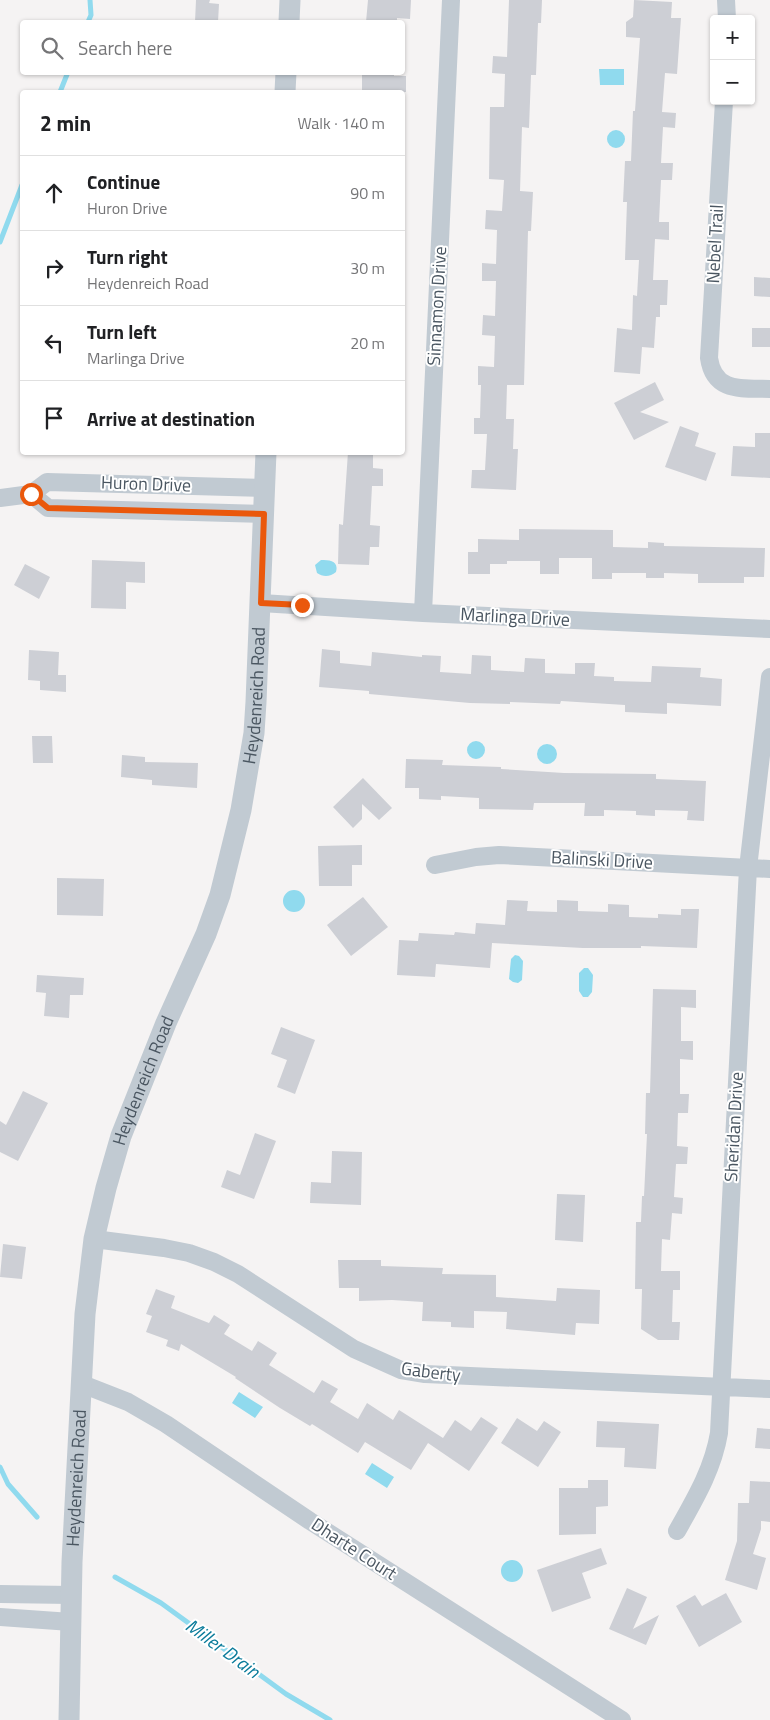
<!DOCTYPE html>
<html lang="en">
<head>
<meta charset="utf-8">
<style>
  :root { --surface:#fff; --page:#f6f6f6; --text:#202124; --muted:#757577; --line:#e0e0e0 }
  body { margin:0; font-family:"Titillium Web",sans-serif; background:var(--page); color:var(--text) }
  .controls { position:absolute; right:15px; top:15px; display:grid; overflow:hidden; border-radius:5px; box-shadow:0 1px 4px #0004 }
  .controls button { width:45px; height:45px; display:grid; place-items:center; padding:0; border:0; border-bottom:1px solid var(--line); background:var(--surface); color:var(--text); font:25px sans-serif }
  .stop { position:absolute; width:15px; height:15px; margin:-11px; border:4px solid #ea580c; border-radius:50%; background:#fff }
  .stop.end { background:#ea580c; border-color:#fff; box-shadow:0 1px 5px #0008 }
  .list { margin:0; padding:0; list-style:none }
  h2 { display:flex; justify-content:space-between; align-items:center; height:65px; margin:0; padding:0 20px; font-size:21px }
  h2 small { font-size:16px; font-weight:400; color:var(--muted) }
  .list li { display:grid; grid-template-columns:32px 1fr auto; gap:15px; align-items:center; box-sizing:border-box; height:75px; padding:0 20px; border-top:1px solid var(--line) }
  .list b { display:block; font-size:19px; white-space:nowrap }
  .list p { margin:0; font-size:16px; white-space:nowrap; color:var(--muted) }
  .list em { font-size:16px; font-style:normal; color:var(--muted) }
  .icon { flex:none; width:28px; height:28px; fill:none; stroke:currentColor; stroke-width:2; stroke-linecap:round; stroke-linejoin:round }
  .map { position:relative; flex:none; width:770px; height:1720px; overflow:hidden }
  .search { position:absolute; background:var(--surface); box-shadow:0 1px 4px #0004; left:20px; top:20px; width:385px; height:55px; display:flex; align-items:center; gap:12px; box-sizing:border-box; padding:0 18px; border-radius:5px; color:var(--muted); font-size:19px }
  .panel { position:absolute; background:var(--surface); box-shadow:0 1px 4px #0004; left:20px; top:90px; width:385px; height:365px; border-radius:5px }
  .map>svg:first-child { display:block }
  .water { fill:#90daee }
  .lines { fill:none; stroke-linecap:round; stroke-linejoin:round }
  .stream { stroke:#90daee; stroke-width:5 }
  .building { fill:#cdcfd5 }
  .minor { stroke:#c1cad2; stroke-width:18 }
  .tertiary { stroke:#c1cad2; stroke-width:21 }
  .route { stroke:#ea580c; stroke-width:6 }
  .labels { text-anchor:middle; stroke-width:4; stroke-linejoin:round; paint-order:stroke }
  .street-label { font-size:18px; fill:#4a5661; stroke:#fff }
  .water-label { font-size:19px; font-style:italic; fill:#0c7c9b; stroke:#fff }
</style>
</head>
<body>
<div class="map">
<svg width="770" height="1720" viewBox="0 0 770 1720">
  <rect width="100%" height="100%" fill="#f5f3f3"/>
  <path class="water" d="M 599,69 L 624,69 L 624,85 L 600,85 Z
    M607 139a9 9 0 1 1 18 0a9 9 0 1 1-18 0Z
    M 321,560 C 330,560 339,561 336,572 C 330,577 323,577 317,573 L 315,565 Z
    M467 750a9 9 0 1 1 18 0a9 9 0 1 1-18 0Z
    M537 754a10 10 0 1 1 20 0a10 10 0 1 1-20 0Z
    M283 901a11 11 0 1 1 22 0a11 11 0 1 1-22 0Z
    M 515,955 L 519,956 L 523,961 L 522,980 L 518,983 L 513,982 L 509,979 L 511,959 Z
    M 584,968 L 588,968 L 593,975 L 592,992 L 588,997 L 583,997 L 579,991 L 579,973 Z
    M 239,1392 L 263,1407 L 255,1418 L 232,1403 Z
    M 372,1463 L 394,1477 L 387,1488 L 365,1474 Z
    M501 1571a11 11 0 1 1 22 0a11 11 0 1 1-22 0Z"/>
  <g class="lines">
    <path class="stream" d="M 88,22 L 91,15 L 90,0
      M 60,92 L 68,72
      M 0,242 L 22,185
      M 0,1467 L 8,1484 L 37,1517
      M 115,1577 L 161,1603 L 286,1694 L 330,1720"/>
  </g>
  <path class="building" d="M 196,0 L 210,0 L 209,3 L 219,4 L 218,22 L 195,22 Z
    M 368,0 L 411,0 L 410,19 L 397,18 L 397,22 L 366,22 Z
    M 509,0 L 542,0 L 541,23 L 538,23 L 536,75 L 531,75 L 529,128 L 522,127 L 520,191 L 533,192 L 531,231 L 528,231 L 524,385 L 507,385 L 506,419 L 514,419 L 513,449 L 518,449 L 516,490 L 471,488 L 472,470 L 485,470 L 487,434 L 474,434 L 474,418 L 480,418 L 481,385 L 478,385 L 478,366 L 494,367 L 495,336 L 482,335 L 483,315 L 495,316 L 496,281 L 482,281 L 482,263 L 496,264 L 497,230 L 485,229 L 486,210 L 502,211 L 504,180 L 489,179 L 490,107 L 504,107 L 505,74 L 492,73 L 493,56 L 507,57 Z
    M 634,0 L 672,2 L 671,18 L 681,18 L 677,74 L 665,73 L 662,112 L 676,113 L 675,128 L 663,127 L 661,163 L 673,163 L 672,180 L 661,180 L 659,222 L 669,222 L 669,240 L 655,239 L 653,280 L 668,280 L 667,305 L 660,305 L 660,317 L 656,317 L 654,348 L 642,347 L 640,374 L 614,372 L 617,328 L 632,330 L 633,295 L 637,296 L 639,260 L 625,260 L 627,202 L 623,202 L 625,161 L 631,161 L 633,111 L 635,111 L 640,38 L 626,37 L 626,22 L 633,17 Z
    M 362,72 L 394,72 L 394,76 L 406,76 L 406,92 L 362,92 Z
    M 754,277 L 770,278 L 770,297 L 754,296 Z
    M 752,328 L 770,328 L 770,347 L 752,347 Z
    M 655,382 L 664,400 L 640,412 L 669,422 L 634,440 L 614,403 Z
    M 680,426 L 699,433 L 695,446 L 716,453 L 706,481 L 665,467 Z
    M 755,433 L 770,433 L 770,478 L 731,476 L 733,446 L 755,447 Z
    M 348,452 L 373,452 L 373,468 L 383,469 L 383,486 L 372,486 L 370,525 L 380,526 L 379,547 L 370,547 L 369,565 L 338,564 L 339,524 L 343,525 Z
    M 519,529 L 613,530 L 613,547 L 648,548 L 648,542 L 664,543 L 664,546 L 765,548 L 764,577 L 744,577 L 744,583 L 698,583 L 698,574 L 664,573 L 664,578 L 646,578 L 646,573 L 612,573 L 612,579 L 592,579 L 592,558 L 559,558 L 559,574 L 540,574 L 540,561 L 507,561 L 507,564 L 490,564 L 490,574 L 468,574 L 468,552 L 478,552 L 478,539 L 519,540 Z
    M 92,560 L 145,562 L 145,583 L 126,582 L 126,609 L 91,608 Z
    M 25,564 L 50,577 L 39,599 L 14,585 Z
    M 322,649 L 340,651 L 340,663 L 371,666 L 372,652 L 422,657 L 422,655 L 441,656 L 440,672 L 471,674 L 472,655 L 491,656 L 491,670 L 524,672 L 525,658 L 545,659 L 545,673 L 575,674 L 575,663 L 595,663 L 594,676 L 614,677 L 614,681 L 651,682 L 652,666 L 701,668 L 700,677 L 722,679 L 721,706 L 667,703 L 667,714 L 625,712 L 625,705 L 561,701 L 560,704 L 510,702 L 510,704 L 470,703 L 369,694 L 369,691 L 319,687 Z
    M 29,650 L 59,652 L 58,675 L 66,675 L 66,692 L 40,690 L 40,681 L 28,680 Z
    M 32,736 L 52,736 L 53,763 L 33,763 Z
    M 122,755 L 145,757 L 145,762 L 198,763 L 197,788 L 152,785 L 152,780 L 121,777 Z
    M 406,759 L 443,760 L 442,765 L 501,767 L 501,769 L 564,773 L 656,774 L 656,779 L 706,781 L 704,821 L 687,820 L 688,811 L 655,810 L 655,816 L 636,815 L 636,811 L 604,810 L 604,816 L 584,816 L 585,803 L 534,803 L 533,810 L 479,809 L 479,798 L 441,796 L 441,800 L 419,799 L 419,788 L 405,788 Z
    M 363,778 L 392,808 L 379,820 L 362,804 L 362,819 L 353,828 L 333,807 Z
    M 362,845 L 362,865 L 352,865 L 352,886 L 319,886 L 318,846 Z
    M 57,878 L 104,879 L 103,916 L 57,915 Z
    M 363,897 L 388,927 L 351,956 L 327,925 Z
    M 507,900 L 528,901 L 527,911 L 557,912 L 557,900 L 578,901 L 578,911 L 608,912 L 608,904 L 629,905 L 629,917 L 658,918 L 658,914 L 681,915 L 681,909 L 699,909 L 697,948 L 641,946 L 641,948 L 583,948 L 492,943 L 490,968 L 436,964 L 435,977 L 397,975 L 399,940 L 418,941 L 419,933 L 454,935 L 455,932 L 475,934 L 476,923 L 505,925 Z
    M 37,975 L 84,978 L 83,995 L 70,995 L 69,1018 L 44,1016 L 46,993 L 36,992 Z
    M 653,989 L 696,990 L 696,1008 L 681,1007 L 681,1041 L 693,1041 L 693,1060 L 680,1059 L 680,1094 L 689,1094 L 688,1113 L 678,1113 L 677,1146 L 688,1147 L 687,1164 L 676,1164 L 674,1197 L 683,1198 L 682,1214 L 672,1213 L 670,1240 L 662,1239 L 661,1271 L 680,1271 L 680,1290 L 673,1290 L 672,1322 L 680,1322 L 679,1340 L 658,1340 L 641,1329 L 642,1289 L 635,1289 L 636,1222 L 641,1222 L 642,1196 L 644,1196 L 647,1134 L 645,1134 L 646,1093 L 650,1093 Z
    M 281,1027 L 315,1040 L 295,1094 L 277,1087 L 287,1060 L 271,1054 Z
    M 23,1091 L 48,1103 L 18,1161 L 0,1152 L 0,1121 L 6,1125 Z
    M 255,1133 L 276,1141 L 254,1199 L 221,1187 L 227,1170 L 240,1175 Z
    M 332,1151 L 362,1152 L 361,1205 L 310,1203 L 311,1182 L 331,1183 Z
    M 557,1194 L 585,1195 L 583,1242 L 555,1240 Z
    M 3,1244 L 26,1247 L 22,1279 L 0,1277 Z
    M 338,1260 L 381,1260 L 381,1266 L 443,1268 L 442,1274 L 496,1275 L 496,1297 L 556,1301 L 557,1288 L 600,1290 L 599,1324 L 576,1323 L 575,1335 L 506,1329 L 507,1312 L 474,1311 L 474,1328 L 451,1327 L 451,1322 L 422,1321 L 423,1302 L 392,1300 L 359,1301 L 359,1288 L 339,1288 Z
    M 156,1289 L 175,1296 L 171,1308 L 209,1323 L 214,1315 L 230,1325 L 224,1334 L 252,1351 L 258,1341 L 277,1353 L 269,1365 L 314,1393 L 322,1380 L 338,1389 L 330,1402 L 358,1419 L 367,1403 L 393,1420 L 399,1410 L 443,1438 L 455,1420 L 471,1431 L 481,1417 L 498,1428 L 469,1471 L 428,1443 L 411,1470 L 365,1442 L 358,1453 L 312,1424 L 310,1426 L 280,1408 L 235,1378 L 236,1377 L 181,1344 L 179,1351 L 166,1346 L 168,1340 L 146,1332 L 152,1316 L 146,1314 Z
    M 517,1418 L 537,1431 L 544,1421 L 561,1432 L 538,1467 L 501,1443 Z
    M 597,1421 L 659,1424 L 656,1469 L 624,1467 L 625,1448 L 596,1447 Z
    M 757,1428 L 770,1429 L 770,1449 L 755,1448 Z
    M 588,1480 L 608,1480 L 608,1506 L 596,1507 L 596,1534 L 559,1535 L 559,1488 L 588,1488 Z
    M 750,1481 L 770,1482 L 770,1522 L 761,1521 L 761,1529 L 753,1554 L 766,1558 L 757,1590 L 725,1580 L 737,1541 L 738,1503 L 749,1503 Z
    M 601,1548 L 607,1564 L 582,1573 L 591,1598 L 552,1612 L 537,1570 Z
    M 627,1588 L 647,1597 L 633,1629 L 659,1615 L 646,1645 L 609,1629 Z
    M 726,1593 L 742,1622 L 699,1647 L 676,1606 L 695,1595 L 702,1606 Z"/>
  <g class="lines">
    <path class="minor" d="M 726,0 L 727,19
      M 724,101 L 709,358 C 714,393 742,388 770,389
      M 31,494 L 48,508 L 264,514
      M 0,498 L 31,494 L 47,482 L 264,488
      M 261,603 L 423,613 L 770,629
      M 423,613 L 451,0
      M 435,865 L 476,857 L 499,855 L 770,869
      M 94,1239 L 164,1248 L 189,1253 L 214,1262 L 238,1274 L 354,1349 L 401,1370 L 425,1374 L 770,1389
      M 82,1384 L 128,1402 L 166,1424 L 310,1521 L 622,1720
      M 677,1531 C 695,1499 713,1469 719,1433 L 748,868 L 770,677
      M 0,1594 L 71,1595
      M 0,1617 L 71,1622"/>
    <g class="tertiary">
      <path d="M 289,22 L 290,0"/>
      <path d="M 285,92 L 286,72"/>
      <path id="s1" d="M 69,1720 L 72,1562 L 85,1314 L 94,1239 L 106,1188 L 121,1136 L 166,1023 L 206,934 L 220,895 L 241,810 L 254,733 L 256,702 L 266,452"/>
    </g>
  </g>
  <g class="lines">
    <path class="route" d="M 31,494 L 48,508 L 264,514 L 261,603 L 302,605"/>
  </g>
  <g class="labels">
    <g class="street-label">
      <text transform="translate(715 244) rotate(-87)" y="6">Nebel Trail</text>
      <text transform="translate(437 306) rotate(-87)" y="6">Sinnamon Drive</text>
      <text transform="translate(146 484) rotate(2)" y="6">Huron Drive</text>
      <text transform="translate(515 617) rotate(3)" y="6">Marlinga Drive</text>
      <text dy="6" stroke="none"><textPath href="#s1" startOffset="1052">Heydenreich Road</textPath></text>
      <text transform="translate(602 860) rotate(3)" y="6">Balinski Drive</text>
      <text dy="6" stroke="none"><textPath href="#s1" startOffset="648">Heydenreich Road</textPath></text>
      <text transform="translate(734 1127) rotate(-87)" y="6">Sheridan Drive</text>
      <text transform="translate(431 1372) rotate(7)" y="6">Gaberty</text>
      <text dy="6" stroke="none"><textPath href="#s1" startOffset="242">Heydenreich Road</textPath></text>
      <text transform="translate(354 1549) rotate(33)" y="6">Dharte Court</text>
    </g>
    <g class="water-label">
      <text transform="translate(223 1648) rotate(36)" y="7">Miller Drain</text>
    </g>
  </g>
</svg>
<div class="controls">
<button>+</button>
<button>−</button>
</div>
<div class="stop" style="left:31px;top:494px"></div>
<div class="stop end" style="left:302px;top:605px"></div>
<div class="search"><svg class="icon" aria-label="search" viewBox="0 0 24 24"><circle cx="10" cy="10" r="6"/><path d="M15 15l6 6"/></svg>Search here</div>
<section class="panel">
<h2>2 min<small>Walk · 140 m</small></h2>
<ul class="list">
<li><svg class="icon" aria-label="ahead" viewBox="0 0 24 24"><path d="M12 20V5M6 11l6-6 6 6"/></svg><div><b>Continue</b><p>Huron Drive</p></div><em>90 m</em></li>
<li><svg class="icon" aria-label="right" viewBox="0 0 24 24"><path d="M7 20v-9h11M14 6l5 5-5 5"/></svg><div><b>Turn right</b><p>Heydenreich Road</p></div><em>30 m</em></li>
<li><svg class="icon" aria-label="left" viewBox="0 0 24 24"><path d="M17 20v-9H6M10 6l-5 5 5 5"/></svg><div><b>Turn left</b><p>Marlinga Drive</p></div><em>20 m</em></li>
<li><svg class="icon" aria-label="arrive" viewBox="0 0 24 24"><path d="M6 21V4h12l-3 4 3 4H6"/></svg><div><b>Arrive at destination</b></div></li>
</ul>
</section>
</div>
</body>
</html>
